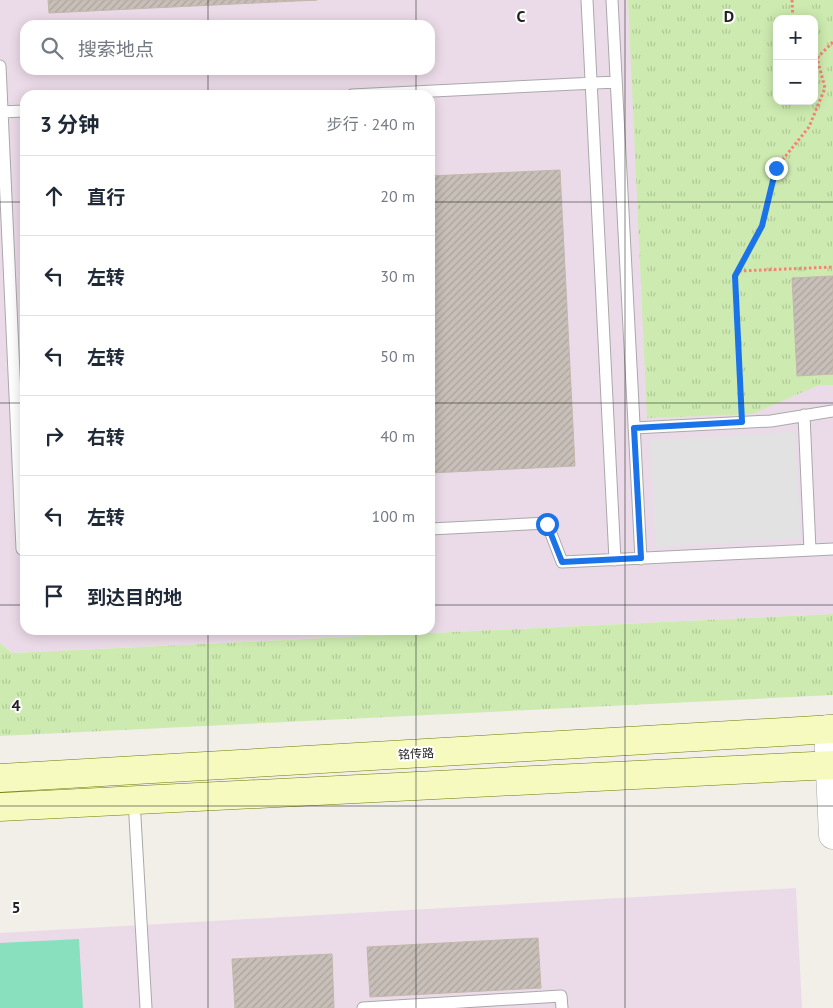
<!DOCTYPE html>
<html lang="zh">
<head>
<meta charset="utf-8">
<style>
  :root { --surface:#fff; --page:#f2f2f3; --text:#1f2937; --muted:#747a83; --line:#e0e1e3 }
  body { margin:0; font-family:"PT Sans","Noto Sans SC",sans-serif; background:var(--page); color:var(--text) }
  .controls { position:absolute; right:15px; top:15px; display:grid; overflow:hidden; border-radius:10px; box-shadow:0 2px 12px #0003 }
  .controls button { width:45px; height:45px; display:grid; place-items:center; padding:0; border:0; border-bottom:1px solid var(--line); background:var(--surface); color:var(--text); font:25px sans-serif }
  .stop { position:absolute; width:15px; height:15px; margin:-11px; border:4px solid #1a73e8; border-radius:50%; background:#fff }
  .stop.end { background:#1a73e8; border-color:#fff; box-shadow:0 1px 5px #0008 }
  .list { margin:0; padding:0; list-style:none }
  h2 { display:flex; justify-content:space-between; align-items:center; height:65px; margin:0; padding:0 20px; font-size:21px }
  h2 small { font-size:16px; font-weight:400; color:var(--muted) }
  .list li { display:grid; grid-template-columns:32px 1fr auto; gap:15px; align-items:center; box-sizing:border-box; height:80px; padding:0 20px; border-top:1px solid var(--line) }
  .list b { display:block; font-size:19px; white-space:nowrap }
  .list em { font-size:16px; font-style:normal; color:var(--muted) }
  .icon { flex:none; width:28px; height:28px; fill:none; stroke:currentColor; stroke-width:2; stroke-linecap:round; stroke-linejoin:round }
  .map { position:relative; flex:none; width:833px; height:1008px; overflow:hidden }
  .search { position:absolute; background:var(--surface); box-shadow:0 2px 12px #0003; left:20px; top:20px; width:415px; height:55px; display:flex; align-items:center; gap:12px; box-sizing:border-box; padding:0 18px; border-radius:15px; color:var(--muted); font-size:19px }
  .panel { position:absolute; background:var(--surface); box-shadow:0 2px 12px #0003; left:20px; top:90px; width:415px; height:545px; border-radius:15px }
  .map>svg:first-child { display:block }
  .industrial { fill:#ebdbe8; fill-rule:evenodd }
  .grass { fill:url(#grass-tufts); fill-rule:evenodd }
  .pitch { fill:#88e0be }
  .parking { fill:#e2e2e2 }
  .building { fill:url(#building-hatch); stroke:#c4b6ab }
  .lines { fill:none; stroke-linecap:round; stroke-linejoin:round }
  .service-casing { stroke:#a9a9a9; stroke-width:13 }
  .tertiary-casing { stroke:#a9a9a9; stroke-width:29 }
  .secondary-casing { stroke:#707d05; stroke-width:29 }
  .path { stroke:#fa8072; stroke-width:3; stroke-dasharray:2.5 2.5; stroke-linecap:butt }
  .service { stroke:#fff; stroke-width:11 }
  .tertiary { stroke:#fff; stroke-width:28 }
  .secondary { stroke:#f7fabf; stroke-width:28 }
  .route { stroke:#1a73e8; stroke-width:6 }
  .grid { fill:none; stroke:#222; stroke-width:1; stroke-opacity:0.55 }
  .labels { text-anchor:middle; stroke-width:4; stroke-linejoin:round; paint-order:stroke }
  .street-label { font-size:12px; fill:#222; stroke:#fff }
  .grid-label { font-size:16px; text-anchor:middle; font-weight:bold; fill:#222; stroke:#fff; stroke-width:4; stroke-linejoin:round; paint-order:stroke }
</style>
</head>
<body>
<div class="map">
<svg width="833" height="1008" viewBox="0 0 833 1008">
  <defs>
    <pattern id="grass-tufts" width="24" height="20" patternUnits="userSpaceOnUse" patternTransform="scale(1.25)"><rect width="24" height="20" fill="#cdebb0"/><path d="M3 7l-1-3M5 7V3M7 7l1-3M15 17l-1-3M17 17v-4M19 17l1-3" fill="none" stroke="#b0c997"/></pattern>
    <pattern id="building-hatch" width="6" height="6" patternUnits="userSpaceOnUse" patternTransform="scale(1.25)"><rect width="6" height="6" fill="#c7bfb8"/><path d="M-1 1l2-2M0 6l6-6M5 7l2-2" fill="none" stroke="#aba49e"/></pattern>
  </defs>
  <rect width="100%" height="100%" fill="#f2efe9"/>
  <path class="industrial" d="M 0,0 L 833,0 L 833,614 L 12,653 L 0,643 ZM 777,19 L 814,19 L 814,101 L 777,101 ZM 25,25 L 430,25 L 430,70 L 25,70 ZM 25,95 L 430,95 L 430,630 L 25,630 Z
    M 796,888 L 802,1008 L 0,1008 L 0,933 Z"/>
  <path class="grass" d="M 628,0 L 833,0 L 833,385 L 819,385 L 752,414 L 647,418 ZM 777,19 L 814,19 L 814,101 L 777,101 Z
    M 833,614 L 833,695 L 0,736 L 0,643 L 12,653 Z"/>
  <path class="pitch" d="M 79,939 L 83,1008 L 0,1008 L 0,943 Z"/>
  <path class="parking" d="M 795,432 L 801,539 L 656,547 L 650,440 Z"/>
  <path class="building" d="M 48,0 L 317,0 L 49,13 Z
    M 560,170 L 575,466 L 430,473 L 430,176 Z
    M 833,276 L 833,374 L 797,376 L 792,278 Z
    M 538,938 L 541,988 L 370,997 L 367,947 Z
    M 332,954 L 334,1008 L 235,1008 L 232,959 Z"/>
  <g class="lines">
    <g class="service-casing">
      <path id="service" d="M 587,0 L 615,560
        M 612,0 L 641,559
        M 0,66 L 22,549 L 25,549
        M 352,95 L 616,82
        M 0,112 L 25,111
        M 804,415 L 810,550
        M 634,428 L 771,421 L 833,411
        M 430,529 L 547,523 L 562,562 L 833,549
        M 134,800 L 146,1008
        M 363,1008 L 561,996 L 562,1008"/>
    </g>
    <g class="tertiary-casing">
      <path id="tertiary" d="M 828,729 L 833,835"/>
    </g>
    <g class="secondary-casing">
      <path id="secondary" d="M 0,778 L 833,729
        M 0,807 L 833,765"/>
    </g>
    <path class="path" d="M 792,0 L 793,19
      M 817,58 L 833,42
      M 739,271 L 833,267
      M 742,409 L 735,276 L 762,227 L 776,168 L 809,127 L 825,88 L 817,58 L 814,55"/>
    <use href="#service" class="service"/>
    <use href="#tertiary" class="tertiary"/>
    <use href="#secondary" class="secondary"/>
  </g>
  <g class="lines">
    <path class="route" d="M 547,524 L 562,562 L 641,558 L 634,428 L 742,422 L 735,276 L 762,226 L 776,168"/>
  </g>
  <path class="grid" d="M 208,0 L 208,25M 416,0 L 416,25M 625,0 L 625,1008M 208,70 L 208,95M 416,70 L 416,95M 0,202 L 25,202M 430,202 L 833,202M 0,403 L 25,403M 430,403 L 833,403M 0,605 L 25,605M 430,605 L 833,605M 208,630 L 208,1008M 416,630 L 416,1008M 0,806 L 833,806"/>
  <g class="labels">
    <g class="street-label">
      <text transform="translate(416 754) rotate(-3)" y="4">铭传路</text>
    </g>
  </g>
  <g class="grid-label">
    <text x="521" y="22">C</text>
    <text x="729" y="22">D</text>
    <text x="16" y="711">4</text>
    <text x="16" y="913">5</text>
  </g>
</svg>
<div class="controls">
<button>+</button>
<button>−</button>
</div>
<div class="stop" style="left:547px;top:524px"></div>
<div class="stop end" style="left:776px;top:168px"></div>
<div class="search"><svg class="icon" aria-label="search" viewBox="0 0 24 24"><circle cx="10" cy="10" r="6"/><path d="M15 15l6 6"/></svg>搜索地点</div>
<section class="panel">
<h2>3 分钟<small>步行 · 240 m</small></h2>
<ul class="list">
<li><svg class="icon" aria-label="ahead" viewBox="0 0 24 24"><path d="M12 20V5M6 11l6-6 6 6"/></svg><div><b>直行</b></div><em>20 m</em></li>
<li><svg class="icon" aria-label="left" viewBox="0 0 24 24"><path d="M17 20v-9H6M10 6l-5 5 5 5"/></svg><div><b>左转</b></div><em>30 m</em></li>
<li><svg class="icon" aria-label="left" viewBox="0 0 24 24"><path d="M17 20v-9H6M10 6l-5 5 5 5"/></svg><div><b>左转</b></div><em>50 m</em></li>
<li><svg class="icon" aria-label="right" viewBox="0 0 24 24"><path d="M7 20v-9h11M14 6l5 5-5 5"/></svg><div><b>右转</b></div><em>40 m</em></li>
<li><svg class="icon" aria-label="left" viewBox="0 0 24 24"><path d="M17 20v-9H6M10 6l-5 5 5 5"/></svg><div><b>左转</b></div><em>100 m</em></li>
<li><svg class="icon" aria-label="arrive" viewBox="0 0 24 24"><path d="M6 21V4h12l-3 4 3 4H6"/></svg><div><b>到达目的地</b></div></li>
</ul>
</section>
</div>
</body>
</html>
